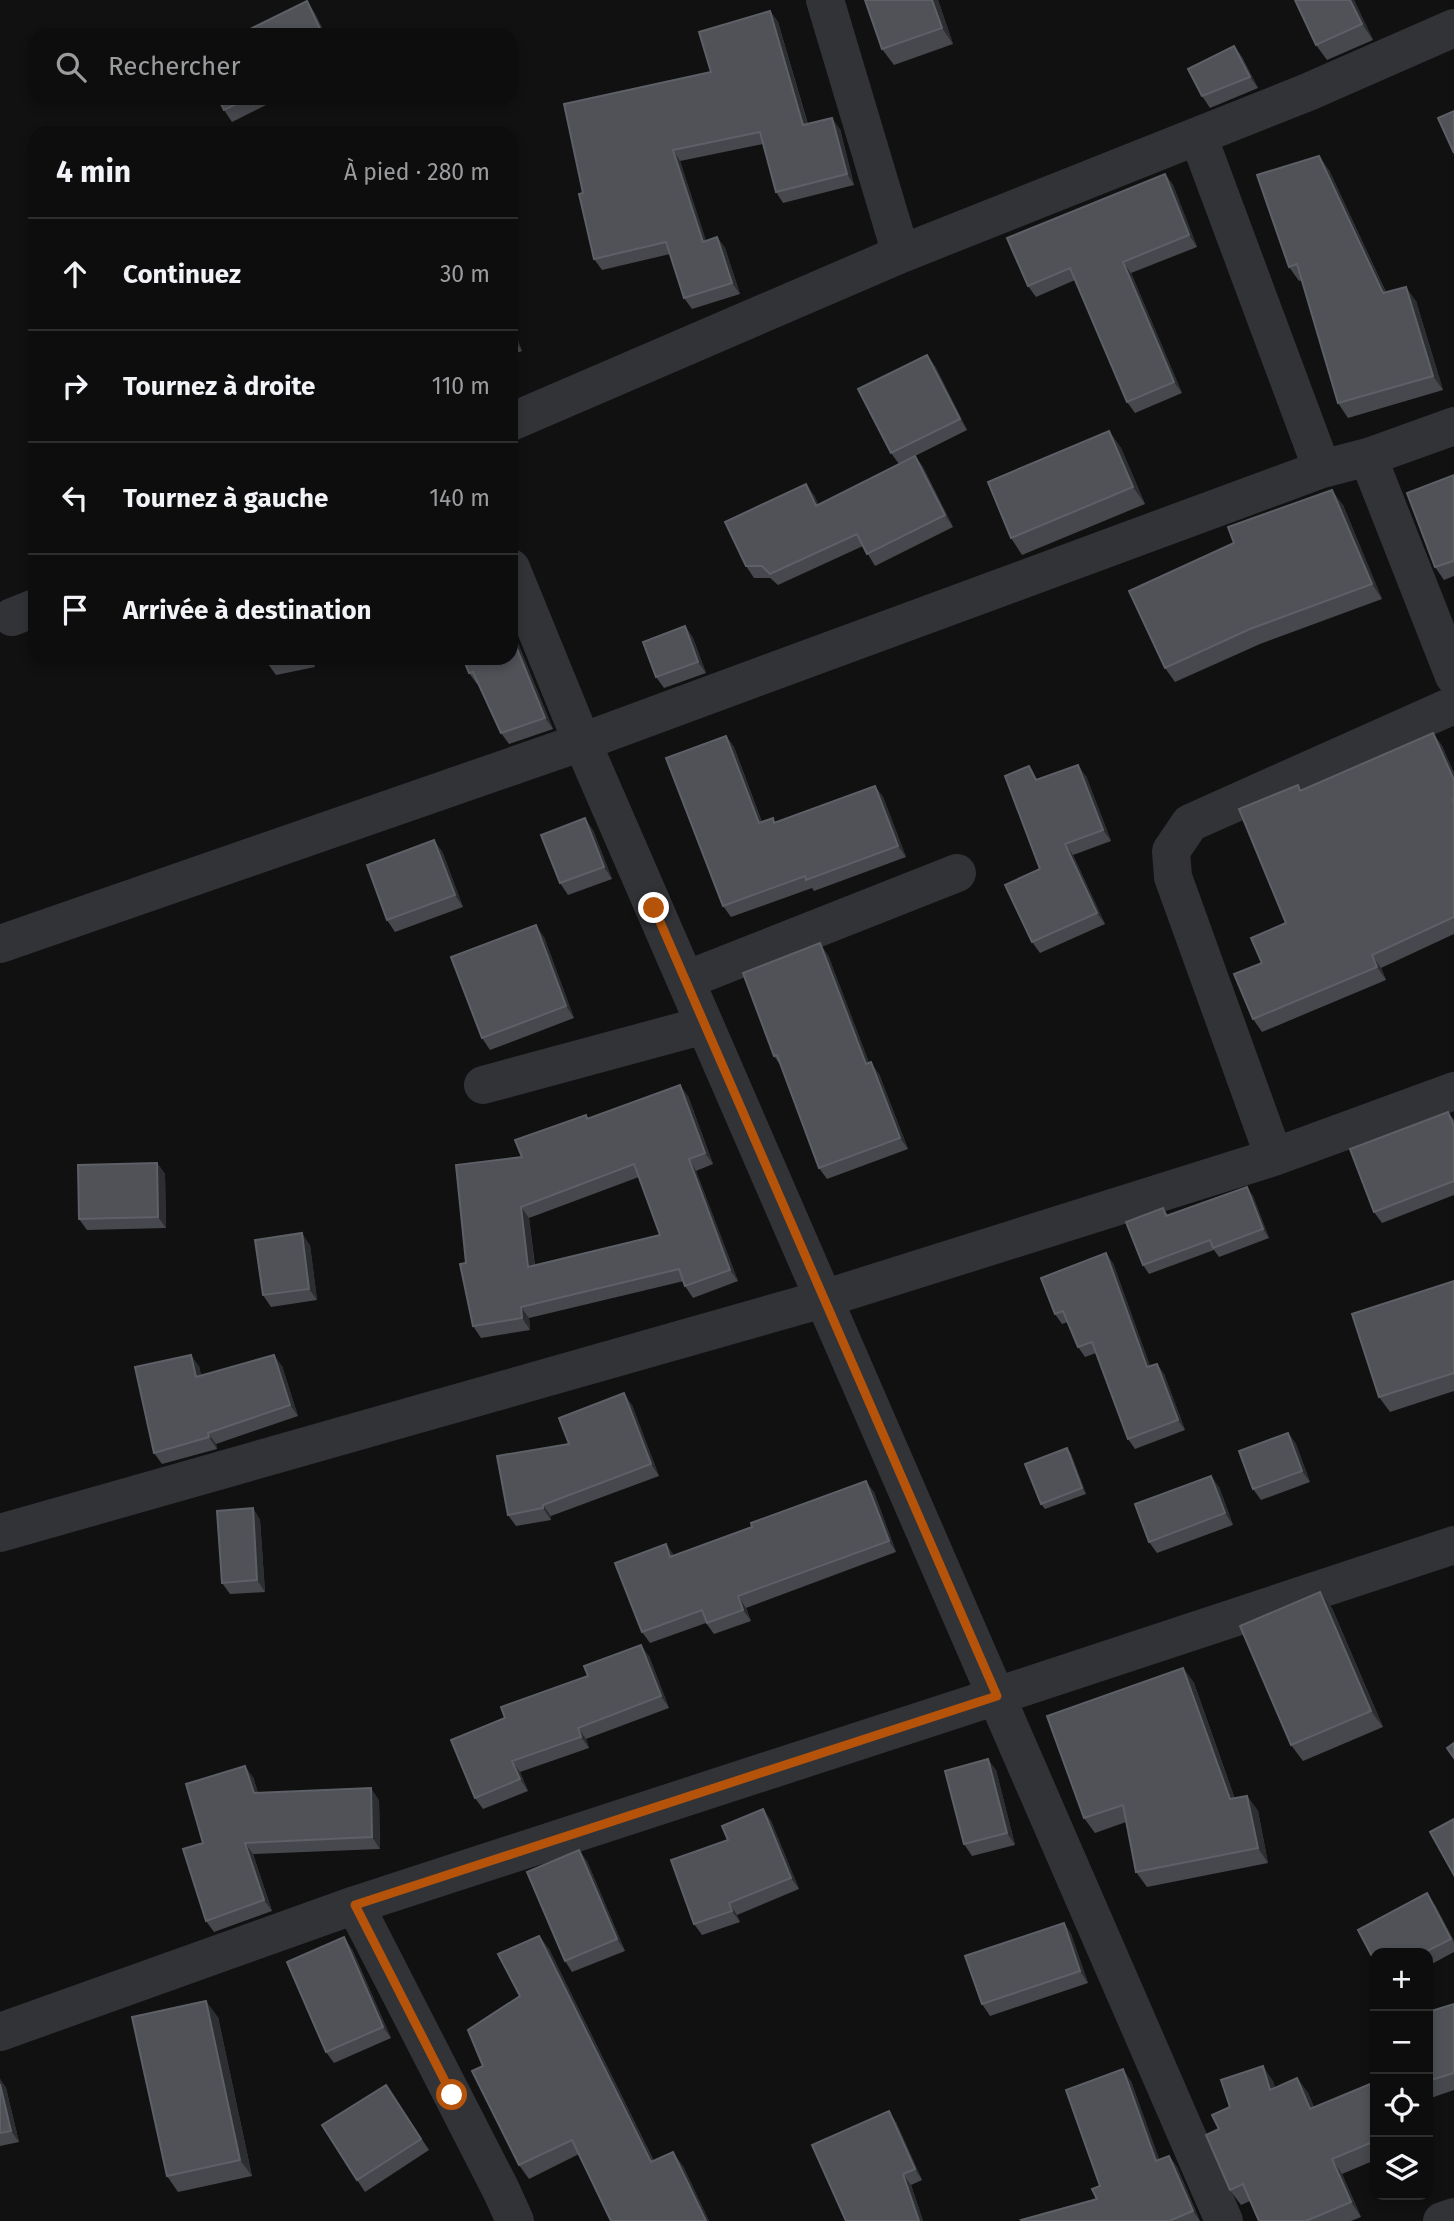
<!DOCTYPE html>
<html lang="fr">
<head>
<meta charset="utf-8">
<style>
  :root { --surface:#0d0d0e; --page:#1b1b1c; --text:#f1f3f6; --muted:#9a9c9e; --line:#2d2d2e }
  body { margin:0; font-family:"Fira Sans",sans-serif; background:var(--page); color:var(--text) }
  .controls { position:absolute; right:21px; bottom:21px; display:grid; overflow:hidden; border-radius:14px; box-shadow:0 4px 10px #0003 }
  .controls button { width:63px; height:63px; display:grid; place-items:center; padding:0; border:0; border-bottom:2px solid var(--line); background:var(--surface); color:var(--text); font:35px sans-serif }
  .stop { position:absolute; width:21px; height:21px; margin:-16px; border:5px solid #b45309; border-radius:50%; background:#fff }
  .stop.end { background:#b45309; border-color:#fff; box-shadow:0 2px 7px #0008 }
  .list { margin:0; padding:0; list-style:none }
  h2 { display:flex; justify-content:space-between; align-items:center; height:91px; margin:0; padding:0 28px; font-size:30px }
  h2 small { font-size:23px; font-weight:400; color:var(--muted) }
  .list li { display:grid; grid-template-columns:46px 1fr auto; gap:21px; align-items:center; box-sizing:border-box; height:112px; padding:0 28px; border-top:2px solid var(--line) }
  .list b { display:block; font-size:26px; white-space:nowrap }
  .list em { font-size:23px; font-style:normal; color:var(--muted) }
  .icon { flex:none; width:38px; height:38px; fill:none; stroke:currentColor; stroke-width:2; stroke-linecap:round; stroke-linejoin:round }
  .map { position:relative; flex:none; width:1454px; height:2221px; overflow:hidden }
  .search { position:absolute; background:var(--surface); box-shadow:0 4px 10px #0003; left:28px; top:28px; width:490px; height:77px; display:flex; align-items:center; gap:18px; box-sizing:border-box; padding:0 24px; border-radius:21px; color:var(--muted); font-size:26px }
  .panel { position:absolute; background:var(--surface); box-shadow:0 4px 10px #0003; left:28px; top:126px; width:490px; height:539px; border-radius:21px }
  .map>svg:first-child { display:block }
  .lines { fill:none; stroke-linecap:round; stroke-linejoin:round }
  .minor { stroke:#323337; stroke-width:38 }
  .wall { fill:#47484d; fill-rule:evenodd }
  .shaded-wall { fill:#2d2e31 }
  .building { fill:#515258; stroke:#5d6066; stroke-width:2; fill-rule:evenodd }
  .route { stroke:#b45309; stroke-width:9 }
</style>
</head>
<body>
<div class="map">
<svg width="1454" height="2221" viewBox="0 0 1454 2221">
  <rect width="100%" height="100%" fill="#111112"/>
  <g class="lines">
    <path class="minor" d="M 825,0 L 901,254
      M 1198,136 L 1322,469
      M 511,422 L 901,254 L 1308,92 L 1454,28
      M 1368,457 L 1454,676
      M 511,568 L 582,742 L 1224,2221
      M 12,617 L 35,608
      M 0,944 L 582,742 L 1322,469 L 1368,457 L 1454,426
      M 686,980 L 957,873
      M 483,1085 L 705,1025
      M 1274,1157 L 1173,877 L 1171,851 L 1190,823 L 1454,705
      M 0,1533 L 823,1299 L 1274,1157 L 1454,1091
      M 355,1905 L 501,2190 L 515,2221
      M 0,2032 L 355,1905 L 997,1696 L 1454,1545
      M 1442,2221 L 1454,2217"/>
  </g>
  <path class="wall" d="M 938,0 L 953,44 L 894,65 L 882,49 Z
    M 1295,0 L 1354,0 L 1373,40 L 1327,60 L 1316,45 Z
    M 770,11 L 778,22 L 808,124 L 840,129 L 854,185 L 783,203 L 776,192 L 763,144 L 680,161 L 706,241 L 717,237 L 725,248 L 740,294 L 692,309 L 684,298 L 670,254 L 602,270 L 594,259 L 583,193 L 711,72 Z
    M 1234,46 L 1242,57 L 1258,88 L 1210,108 L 1202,96 Z
    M 218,98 L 280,98 L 232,122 L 224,110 Z
    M 1329,170 L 1386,292 L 1416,301 L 1443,390 L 1348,418 L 1338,403 L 1302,280 L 1299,281 L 1289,267 Z
    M 1165,174 L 1173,185 L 1197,247 L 1131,273 L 1182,393 L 1135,413 L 1127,402 L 1075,280 L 1036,297 L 1028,286 Z
    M 511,323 L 522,351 L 511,355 Z
    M 935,366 L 967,430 L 915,456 L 923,467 L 953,527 L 875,566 L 863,546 L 778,585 L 770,578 L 754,578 L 746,566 L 814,495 L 818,504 L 899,464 L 891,453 Z
    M 1109,431 L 1121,448 L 1145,504 L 1022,555 L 1011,538 Z
    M 1454,475 L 1454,576 L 1444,580 L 1435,567 Z
    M 1343,505 L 1382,599 L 1260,644 L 1175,682 L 1165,668 Z
    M 685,626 L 693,638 L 706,673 L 664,688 L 656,677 Z
    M 513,631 L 553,729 L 509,744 L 501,733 L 478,684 L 477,684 L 469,673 Z
    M 245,658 L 313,658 L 315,667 L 276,675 L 268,664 L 267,660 L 249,664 Z
    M 1433,733 L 1442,746 L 1454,773 L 1454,934 L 1381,968 L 1386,980 L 1262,1032 L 1253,1019 L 1262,963 L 1286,923 L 1301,790 Z
    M 726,736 L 734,747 L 762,822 L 776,822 L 875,786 L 883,797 L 906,857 L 814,891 L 812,888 L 731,917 L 723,906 Z
    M 1086,776 L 1111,841 L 1073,855 L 1105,924 L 1040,953 L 1032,942 L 1040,869 Z
    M 593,830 L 612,879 L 568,895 L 560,883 Z
    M 442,851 L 463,907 L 395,932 L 387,920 Z
    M 544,937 L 574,1018 L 490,1050 L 482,1038 Z
    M 828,955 L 869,1063 L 879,1074 L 908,1149 L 827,1179 L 819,1168 L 781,1066 L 774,1056 Z
    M 688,1096 L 713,1164 L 696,1171 L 738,1281 L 693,1298 L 685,1286 L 684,1281 L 529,1318 L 530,1330 L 481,1338 L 473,1326 L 522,1157 L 588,1118 ZM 639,1177 L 660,1235 L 535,1265 L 529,1218 Z
    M 1448,1112 L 1454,1120 L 1454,1195 L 1382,1223 L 1374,1212 Z
    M 157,1163 L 165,1174 L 166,1228 L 87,1230 L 79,1219 Z
    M 1253,1196 L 1269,1238 L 1219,1257 L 1214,1250 L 1149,1274 L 1143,1265 L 1163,1208 L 1168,1215 Z
    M 310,1245 L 317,1300 L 271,1307 L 263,1295 Z
    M 1113,1263 L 1150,1366 L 1157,1364 L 1164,1374 L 1185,1430 L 1135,1449 L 1128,1439 L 1096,1353 L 1085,1357 L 1078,1347 L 1068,1322 L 1062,1324 L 1055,1314 Z
    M 1454,1281 L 1454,1391 L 1390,1412 L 1379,1397 Z
    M 199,1366 L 201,1375 L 282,1366 L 298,1416 L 216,1444 L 217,1449 L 162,1464 L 154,1453 Z
    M 632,1405 L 659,1476 L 551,1516 L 551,1520 L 516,1526 L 508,1515 L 569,1444 Z
    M 1288,1433 L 1296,1444 L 1310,1482 L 1261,1500 L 1253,1489 Z
    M 1067,1448 L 1071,1454 L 1086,1494 L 1045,1509 L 1041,1504 Z
    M 1219,1487 L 1233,1525 L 1157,1553 L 1149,1542 Z
    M 874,1492 L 896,1552 L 746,1608 L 751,1621 L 714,1634 L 706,1623 L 650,1643 L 642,1632 Z
    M 253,1508 L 260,1520 L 265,1592 L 230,1594 L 222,1583 Z
    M 1332,1608 L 1383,1727 L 1303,1761 L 1291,1745 Z
    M 649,1656 L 669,1708 L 586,1739 L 589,1748 L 520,1772 L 528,1791 L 483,1809 L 475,1798 L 505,1718 Z
    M 1183,1668 L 1194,1683 L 1235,1799 L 1247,1796 L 1258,1811 L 1268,1863 L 1147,1887 L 1136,1872 L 1126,1822 L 1095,1833 L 1084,1818 Z
    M 996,1770 L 1015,1845 L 972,1856 L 964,1844 Z
    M 253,1777 L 258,1793 L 379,1800 L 380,1849 L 253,1854 L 272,1911 L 214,1932 L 206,1921 L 203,1843 Z
    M 763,1809 L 771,1821 L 799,1889 L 737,1915 L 740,1922 L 702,1935 L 694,1924 L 728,1840 Z
    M 587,1861 L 625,1951 L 572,1972 L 565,1961 Z
    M 1435,1905 L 1454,1941 L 1454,1952 L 1428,1966 L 1428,1953 L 1375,1953 Z
    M 1064,1923 L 1071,1934 L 1088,1983 L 990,2016 L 982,2004 Z
    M 539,1936 L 549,1949 L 654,2161 L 683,2166 L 709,2221 L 611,2221 L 579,2154 L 529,2179 L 519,2165 L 483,2066 L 520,1996 Z
    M 352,1949 L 391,2038 L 334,2063 L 326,2052 Z
    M 1454,2004 L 1454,2090 L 1428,2099 L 1428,2012 Z
    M 218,2017 L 252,2176 L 178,2192 L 167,2176 Z
    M 1297,2078 L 1308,2093 L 1314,2107 L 1375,2082 L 1375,2160 L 1342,2174 L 1361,2217 L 1351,2221 L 1259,2221 L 1250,2201 L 1241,2205 L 1230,2190 L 1219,2129 L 1230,2107 L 1273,2081 L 1275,2088 Z
    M 0,2079 L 6,2088 L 19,2142 L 0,2146 Z
    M 1131,2081 L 1159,2160 L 1169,2156 L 1177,2167 L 1200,2221 L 1022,2221 L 1097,2199 L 1100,2186 Z
    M 386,2085 L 429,2150 L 365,2192 L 357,2180 Z
    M 896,2122 L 922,2180 L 911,2185 L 923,2221 L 846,2221 Z"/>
  <path class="shaded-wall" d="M 932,0 L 938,0 L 953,44 L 942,28 Z
    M 1350,0 L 1354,0 L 1373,40 L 1362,24 Z
    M 307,1 L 315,13 L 326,35 L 323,35 Z
    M 770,11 L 778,22 L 811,136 L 803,125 Z
    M 1234,46 L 1242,57 L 1258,88 L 1250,77 Z
    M 832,118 L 840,129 L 854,185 L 847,174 Z
    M 673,150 L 680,161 L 710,253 L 703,242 Z
    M 1319,156 L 1329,170 L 1393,308 L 1383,293 Z
    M 1165,174 L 1173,185 L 1197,247 L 1189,235 Z
    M 717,237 L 725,248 L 740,294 L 732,283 Z
    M 1123,262 L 1131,273 L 1182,393 L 1174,382 Z
    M 1406,287 L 1416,301 L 1443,390 L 1433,376 Z
    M 511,323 L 522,351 L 514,339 L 511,332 Z
    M 927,355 L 935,366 L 967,430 L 960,419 Z
    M 1109,431 L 1121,448 L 1145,504 L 1133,487 Z
    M 915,456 L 923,467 L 953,527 L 945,515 Z
    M 806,484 L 814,495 L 824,517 L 816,506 Z
    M 1332,490 L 1343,505 L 1382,599 L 1372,584 Z
    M 685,626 L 693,638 L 706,673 L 698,662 Z
    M 511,628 L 513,631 L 553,729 L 545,718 L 511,634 Z
    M 308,658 L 313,658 L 315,667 Z
    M 1433,733 L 1442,746 L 1454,773 L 1454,780 Z
    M 726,736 L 734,747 L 766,834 L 759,823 Z
    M 1078,765 L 1086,776 L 1111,841 L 1103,830 Z
    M 875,786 L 883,797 L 906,857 L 898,846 Z
    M 585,818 L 593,830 L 612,879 L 604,867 Z
    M 434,840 L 442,851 L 463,907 L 455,895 Z
    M 1065,844 L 1073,855 L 1105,924 L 1097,913 Z
    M 536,925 L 544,937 L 574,1018 L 566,1006 Z
    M 820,943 L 828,955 L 874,1075 L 866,1064 Z
    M 1372,955 L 1381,968 L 1386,980 L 1377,967 Z
    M 871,1062 L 879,1074 L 908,1149 L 900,1138 Z
    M 680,1085 L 688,1096 L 713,1164 L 705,1153 Z
    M 689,1159 L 696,1171 L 738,1281 L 730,1270 Z
    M 157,1163 L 165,1174 L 166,1228 L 158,1217 Z
    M 1247,1187 L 1253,1196 L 1269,1238 L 1263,1229 Z
    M 521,1207 L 529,1218 L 536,1278 L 528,1267 Z
    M 302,1233 L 310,1245 L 317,1300 L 309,1289 Z
    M 1106,1253 L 1113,1263 L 1154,1377 L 1147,1367 Z
    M 521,1307 L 529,1318 L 530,1330 L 522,1318 Z
    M 191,1355 L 199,1366 L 204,1388 L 196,1377 Z
    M 274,1355 L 282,1366 L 298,1416 L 290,1405 Z
    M 1157,1364 L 1164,1374 L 1185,1430 L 1178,1420 Z
    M 624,1393 L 632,1405 L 659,1476 L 651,1464 Z
    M 208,1433 L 216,1444 L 217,1449 L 209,1437 Z
    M 1288,1433 L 1296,1444 L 1310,1482 L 1302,1471 Z
    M 1067,1448 L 1071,1454 L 1086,1494 L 1082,1488 Z
    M 1211,1476 L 1219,1487 L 1233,1525 L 1225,1513 Z
    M 866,1481 L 874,1492 L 896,1552 L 889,1541 Z
    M 543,1505 L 551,1516 L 551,1520 L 543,1508 Z
    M 253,1508 L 260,1520 L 265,1592 L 257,1580 Z
    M 666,1544 L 674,1555 L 670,1557 Z
    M 1320,1592 L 1332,1608 L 1383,1727 L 1371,1711 Z
    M 738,1596 L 746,1608 L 751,1621 L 743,1610 Z
    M 641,1645 L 649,1656 L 669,1708 L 661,1696 Z
    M 1183,1668 L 1194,1683 L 1240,1814 L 1230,1799 Z
    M 578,1728 L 586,1739 L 589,1748 L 581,1737 Z
    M 988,1759 L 996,1770 L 1015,1845 L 1007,1833 Z
    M 512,1761 L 520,1772 L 528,1791 L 520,1779 Z
    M 245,1766 L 253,1777 L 262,1805 L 254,1793 Z
    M 371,1788 L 379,1800 L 380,1849 L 372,1837 Z
    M 1247,1796 L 1258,1811 L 1268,1863 L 1258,1848 Z
    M 763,1809 L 771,1821 L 799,1889 L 791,1878 Z
    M 245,1843 L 253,1854 L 272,1911 L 264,1900 Z
    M 579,1850 L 587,1861 L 625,1951 L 617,1939 Z
    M 1427,1893 L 1435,1905 L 1454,1941 L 1454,1943 Z
    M 729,1903 L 737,1915 L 740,1922 L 732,1911 Z
    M 1064,1923 L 1071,1934 L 1088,1983 L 1080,1971 Z
    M 539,1936 L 549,1949 L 661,2176 L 651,2162 Z
    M 344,1937 L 352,1949 L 391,2038 L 383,2027 Z
    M 206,2001 L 218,2017 L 252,2176 L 240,2160 Z
    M 1263,2066 L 1273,2081 L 1281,2105 L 1270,2090 Z
    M 1123,2069 L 1131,2081 L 1164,2172 L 1156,2161 Z
    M 1297,2078 L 1308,2093 L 1321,2124 L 1310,2109 Z
    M 0,2079 L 6,2088 L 19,2142 L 11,2131 L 0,2084 Z
    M 889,2111 L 896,2122 L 922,2180 L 915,2169 Z
    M 673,2152 L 683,2166 L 709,2221 L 706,2221 Z
    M 1169,2156 L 1177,2167 L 1200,2221 L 1193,2211 Z
    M 1332,2159 L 1342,2174 L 1361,2217 L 1351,2202 Z
    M 903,2174 L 911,2185 L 923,2221 L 919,2221 Z"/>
  <path class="building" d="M 865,0 L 932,0 L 942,28 L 882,49 Z
    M 1295,0 L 1350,0 L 1362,24 L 1316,45 Z
    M 307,1 L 323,35 L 238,35 Z
    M 770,11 L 803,125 L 832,118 L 847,174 L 776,192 L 760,132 L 673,150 L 703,242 L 717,237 L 732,283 L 684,298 L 666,242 L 594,259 L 579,194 L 583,193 L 564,104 L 711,72 L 699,32 Z
    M 1234,46 L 1250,77 L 1202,96 L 1188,69 Z
    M 218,98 L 249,98 L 224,110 Z
    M 1454,111 L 1454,153 L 1438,118 Z
    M 1319,156 L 1383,293 L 1406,287 L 1433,376 L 1338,403 L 1297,264 L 1289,267 L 1257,175 Z
    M 1165,174 L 1189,235 L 1123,262 L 1174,382 L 1127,402 L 1070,268 L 1028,286 L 1007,238 Z
    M 927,355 L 960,419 L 891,453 L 858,389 Z
    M 1109,431 L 1133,487 L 1011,538 L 988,482 Z
    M 915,456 L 945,515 L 867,554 L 857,534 L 770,574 L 762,566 L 746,566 L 725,522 L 806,484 L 816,506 Z
    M 1454,475 L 1454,561 L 1435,567 L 1407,493 Z
    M 1332,490 L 1372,584 L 1250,629 L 1165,668 L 1129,591 L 1234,543 L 1228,527 Z
    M 685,626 L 698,662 L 656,677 L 643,642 Z
    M 511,634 L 545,718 L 501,733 L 473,672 L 469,673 L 463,658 L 511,658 Z
    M 267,658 L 296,658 L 268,664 Z
    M 1433,733 L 1454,780 L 1454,800 L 1453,800 L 1454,804 L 1454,917 L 1372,955 L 1377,967 L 1253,1019 L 1234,974 L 1262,963 L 1251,938 L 1286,923 L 1239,809 L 1298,785 L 1300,791 Z
    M 726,736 L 759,823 L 773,818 L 774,823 L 875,786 L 898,846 L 806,880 L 805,876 L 723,906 L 666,758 Z
    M 1078,765 L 1103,830 L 1065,844 L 1097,913 L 1032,942 L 1005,885 L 1040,869 L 1005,776 L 1029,766 L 1036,780 Z
    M 585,818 L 604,867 L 560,883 L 541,835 Z
    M 434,840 L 455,895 L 387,920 L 367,865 Z
    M 536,925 L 566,1006 L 482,1038 L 451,957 Z
    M 820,943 L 866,1064 L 871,1062 L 900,1138 L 819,1168 L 777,1055 L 774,1056 L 743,973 Z
    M 680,1085 L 705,1153 L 689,1159 L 730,1270 L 685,1286 L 679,1269 L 521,1307 L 522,1318 L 473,1326 L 460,1264 L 466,1263 L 456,1165 L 522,1157 L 515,1140 L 586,1115 L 587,1119 ZM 634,1164 L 660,1235 L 528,1267 L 521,1207 Z
    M 1448,1112 L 1454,1127 L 1454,1181 L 1374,1212 L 1350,1149 Z
    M 157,1163 L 158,1217 L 79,1219 L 78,1165 Z
    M 1247,1187 L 1263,1229 L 1213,1248 L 1210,1240 L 1143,1265 L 1126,1222 L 1163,1208 L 1166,1216 Z
    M 302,1233 L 309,1289 L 263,1295 L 255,1240 Z
    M 1106,1253 L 1147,1367 L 1157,1364 L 1178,1420 L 1128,1439 L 1092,1342 L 1078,1347 L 1063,1311 L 1055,1314 L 1041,1278 Z
    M 1454,1281 L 1454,1373 L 1379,1397 L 1352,1314 Z
    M 191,1355 L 196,1377 L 274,1355 L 290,1405 L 208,1433 L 209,1437 L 154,1453 L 135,1367 Z
    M 624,1393 L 651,1464 L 543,1505 L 543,1508 L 508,1515 L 497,1456 L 569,1444 L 559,1418 Z
    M 1288,1433 L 1302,1471 L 1253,1489 L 1239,1451 Z
    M 1067,1448 L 1082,1488 L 1041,1504 L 1025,1464 Z
    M 1211,1476 L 1225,1513 L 1149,1542 L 1135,1504 Z
    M 866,1481 L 889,1541 L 738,1596 L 743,1610 L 707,1623 L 702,1610 L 642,1632 L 615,1563 L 666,1544 L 670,1557 L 752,1527 L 751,1523 Z
    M 253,1508 L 257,1580 L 222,1583 L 217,1511 Z
    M 1320,1592 L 1371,1711 L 1291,1745 L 1240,1626 Z
    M 641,1645 L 661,1696 L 578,1728 L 581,1737 L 512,1761 L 520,1779 L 475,1798 L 451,1740 L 505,1718 L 501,1707 L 588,1676 L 584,1666 Z
    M 1183,1668 L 1230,1799 L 1247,1796 L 1258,1848 L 1136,1872 L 1123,1805 L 1084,1818 L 1047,1716 Z
    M 1454,1743 L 1454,1758 L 1447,1748 Z
    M 988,1759 L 1007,1833 L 964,1844 L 945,1771 Z
    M 245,1766 L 254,1793 L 371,1788 L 372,1837 L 245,1843 L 264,1900 L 206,1921 L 183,1849 L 203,1843 L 186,1784 Z
    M 763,1809 L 791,1878 L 729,1903 L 732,1911 L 694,1924 L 671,1860 L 728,1840 L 722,1826 Z
    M 1454,1819 L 1454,1875 L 1430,1832 Z
    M 579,1850 L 617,1939 L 565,1961 L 527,1872 Z
    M 1427,1893 L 1451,1939 L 1423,1953 L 1375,1953 L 1375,1962 L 1358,1930 Z
    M 1064,1923 L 1080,1971 L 982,2004 L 965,1956 Z
    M 539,1936 L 651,2162 L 673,2152 L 706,2221 L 611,2221 L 572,2140 L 519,2165 L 472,2071 L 483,2066 L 468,2030 L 520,1996 L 498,1954 Z
    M 344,1937 L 383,2027 L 326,2052 L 287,1962 Z
    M 206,2001 L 240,2160 L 167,2176 L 132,2017 Z
    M 1454,2004 L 1454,2073 L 1428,2081 L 1428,2012 Z
    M 1263,2066 L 1270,2090 L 1297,2078 L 1310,2109 L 1375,2082 L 1375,2141 L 1332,2159 L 1351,2202 L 1306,2221 L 1259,2221 L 1243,2184 L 1230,2190 L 1206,2135 L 1219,2129 L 1212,2115 L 1230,2107 L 1221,2080 Z
    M 1123,2069 L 1156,2161 L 1169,2156 L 1193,2211 L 1169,2221 L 1022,2221 L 1021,2220 L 1097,2199 L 1092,2189 L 1100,2186 L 1066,2090 Z
    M 0,2084 L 11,2131 L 0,2133 Z
    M 386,2085 L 421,2139 L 357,2180 L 322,2125 Z
    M 889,2111 L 915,2169 L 903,2174 L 919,2221 L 846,2221 L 812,2145 Z"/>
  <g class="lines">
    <path class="route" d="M 452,2095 L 355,1905 L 997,1696 L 654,908"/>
  </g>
</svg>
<div class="controls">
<button>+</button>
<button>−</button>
<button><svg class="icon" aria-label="locate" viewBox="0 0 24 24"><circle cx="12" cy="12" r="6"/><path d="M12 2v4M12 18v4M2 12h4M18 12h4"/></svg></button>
<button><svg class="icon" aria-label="layers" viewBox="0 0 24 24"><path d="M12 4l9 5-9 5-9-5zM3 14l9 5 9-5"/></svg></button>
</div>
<div class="stop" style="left:452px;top:2095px"></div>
<div class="stop end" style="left:654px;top:908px"></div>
<div class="search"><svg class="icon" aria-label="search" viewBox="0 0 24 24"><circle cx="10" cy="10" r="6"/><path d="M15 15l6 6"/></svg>Rechercher</div>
<section class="panel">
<h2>4 min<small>À pied · 280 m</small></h2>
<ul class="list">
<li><svg class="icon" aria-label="ahead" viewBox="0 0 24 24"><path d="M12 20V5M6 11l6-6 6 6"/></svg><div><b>Continuez</b></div><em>30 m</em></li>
<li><svg class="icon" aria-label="right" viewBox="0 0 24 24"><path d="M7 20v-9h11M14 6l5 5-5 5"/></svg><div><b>Tournez à droite</b></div><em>110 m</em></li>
<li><svg class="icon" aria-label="left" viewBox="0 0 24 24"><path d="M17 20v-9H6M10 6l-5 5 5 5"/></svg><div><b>Tournez à gauche</b></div><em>140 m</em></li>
<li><svg class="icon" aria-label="arrive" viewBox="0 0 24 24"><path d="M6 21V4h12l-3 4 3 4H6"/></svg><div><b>Arrivée à destination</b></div></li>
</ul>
</section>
</div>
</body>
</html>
